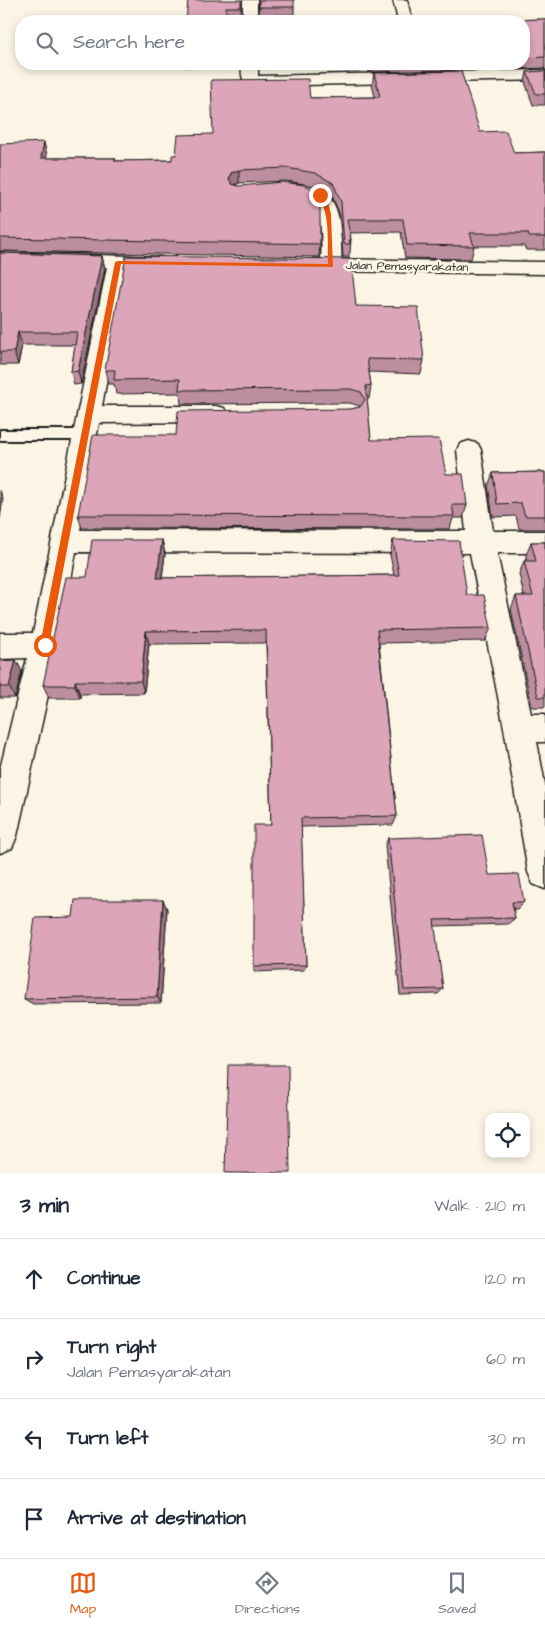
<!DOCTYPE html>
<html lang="en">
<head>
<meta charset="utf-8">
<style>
  :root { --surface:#fff; --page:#f2f2f3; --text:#1f2937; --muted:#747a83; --line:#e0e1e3; --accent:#ea580c }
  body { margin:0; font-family:"Architects Daughter",sans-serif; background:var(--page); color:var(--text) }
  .controls { position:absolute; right:15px; bottom:15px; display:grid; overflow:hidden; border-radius:10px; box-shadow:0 2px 8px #0003 }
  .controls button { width:45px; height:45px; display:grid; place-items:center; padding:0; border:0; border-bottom:1px solid var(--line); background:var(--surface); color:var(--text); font:25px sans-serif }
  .stop { position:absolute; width:15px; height:15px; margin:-11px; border:4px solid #ea580c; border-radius:50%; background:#fff }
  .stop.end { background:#ea580c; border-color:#fff; box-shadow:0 1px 5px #0008 }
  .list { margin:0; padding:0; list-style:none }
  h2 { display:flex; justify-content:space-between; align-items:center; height:65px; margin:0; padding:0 20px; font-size:21px }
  h2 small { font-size:16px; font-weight:400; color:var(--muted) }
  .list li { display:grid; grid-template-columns:32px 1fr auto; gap:15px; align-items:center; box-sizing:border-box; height:80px; padding:0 20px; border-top:1px solid var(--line) }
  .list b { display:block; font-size:19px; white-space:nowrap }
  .list p { margin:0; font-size:16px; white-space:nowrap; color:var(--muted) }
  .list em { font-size:16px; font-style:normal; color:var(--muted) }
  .icon { flex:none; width:28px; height:28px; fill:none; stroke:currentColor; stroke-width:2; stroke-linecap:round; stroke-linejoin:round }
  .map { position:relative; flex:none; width:545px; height:1173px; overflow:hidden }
  .search { position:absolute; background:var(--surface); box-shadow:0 2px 8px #0003; left:15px; right:15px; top:15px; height:55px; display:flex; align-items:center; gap:12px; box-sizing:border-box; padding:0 18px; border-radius:20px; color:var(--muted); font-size:19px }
  .sheet { height:385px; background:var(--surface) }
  nav { display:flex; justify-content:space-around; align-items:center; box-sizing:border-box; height:70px; border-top:1px solid var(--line); background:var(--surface); font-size:14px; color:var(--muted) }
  nav a { display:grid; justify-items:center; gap:2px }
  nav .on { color:var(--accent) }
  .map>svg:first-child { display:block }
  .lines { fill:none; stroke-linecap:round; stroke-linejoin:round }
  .lane-casing { stroke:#1c1c1c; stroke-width:4 }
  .street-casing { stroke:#1c1c1c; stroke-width:3 }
  .secondary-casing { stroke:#1c1c1c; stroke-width:3 }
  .lane { fill:#fcf5e5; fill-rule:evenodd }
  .street { fill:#fcf5e5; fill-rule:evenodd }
  .secondary { fill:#fcf5e5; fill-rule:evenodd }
  .wall { fill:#bd8ea0; stroke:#1c1c1c }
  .shaded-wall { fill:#9a7482; stroke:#1c1c1c }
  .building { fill:#dca5ba; stroke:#1c1c1c }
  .route { fill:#ea580c }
  .labels { text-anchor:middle; stroke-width:5; stroke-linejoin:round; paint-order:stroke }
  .far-street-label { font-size:12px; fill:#1c1c1c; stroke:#fcf5e5 }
</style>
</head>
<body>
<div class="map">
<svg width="545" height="1173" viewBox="0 0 545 1173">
  <rect width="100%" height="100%" fill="#fcf5e5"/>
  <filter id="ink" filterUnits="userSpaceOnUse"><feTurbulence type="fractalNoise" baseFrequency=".02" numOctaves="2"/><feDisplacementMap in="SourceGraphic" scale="10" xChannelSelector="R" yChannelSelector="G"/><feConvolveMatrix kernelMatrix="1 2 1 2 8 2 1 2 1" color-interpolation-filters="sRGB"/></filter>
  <g filter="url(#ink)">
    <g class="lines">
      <g class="lane-casing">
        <path id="lane" d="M 0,430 L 86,430 L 91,431 L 93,435 L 91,439 L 86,440 L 0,440 Z"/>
      </g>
      <g class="street-casing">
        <path id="street" d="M 243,0 L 257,0 L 257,21 L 243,21 Z
          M 393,0 L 407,0 L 412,21 L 398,21 Z
          M 242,64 L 258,64 L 258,76 L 545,70 L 545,80 L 256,86 C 241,82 241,78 242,64 Z
          M 287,184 C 330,181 340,203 341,243 C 341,251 343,262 338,269 L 331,271 L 324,269 L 321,265 C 321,247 326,202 304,195 C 294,192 283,197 272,194 L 270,190 L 272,186 Z
          M 118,256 L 125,258 L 128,262 L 102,406 L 216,406 L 224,408 L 228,414 L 224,420 L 216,422 L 99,423 L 80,530 L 466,531 L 457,450 L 460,444 L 469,441 L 478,444 L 481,450 L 493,531 L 545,531 L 545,553 L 497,553 L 531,714 L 545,714 L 545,742 L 537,742 L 545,784 L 545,889 L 533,884 L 528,872 L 504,728 L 470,553 L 76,552 L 59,645 L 17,836 L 12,848 L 0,853 L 0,769 L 27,658 L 0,659 L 0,633 L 33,633 L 108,262 L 111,258 Z"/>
      </g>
      <g class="secondary-casing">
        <path id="secondary" d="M 0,252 L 161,257 L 168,259 L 171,263 L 168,267 L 161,269 L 0,264 Z
          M 314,259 L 545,262 L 545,274 L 314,271 L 307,269 L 304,265 L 307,261 Z"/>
      </g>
      <use href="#lane" class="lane"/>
      <use href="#street" class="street"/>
      <use href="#secondary" class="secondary"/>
    </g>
    <path class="wall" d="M 241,0 L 241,15 L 226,15 L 186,21 Z
      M 258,0 L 294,7 L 294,15 L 259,15 Z
      M 545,19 L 545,68 L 520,69 L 517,64 L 524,64 L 524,21 L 505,21 L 505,20 Z
      M 185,64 L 227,64 L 227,67 L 185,67 Z
      M 369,64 L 456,64 L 455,70 L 369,72 L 368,68 Z
      M 545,71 L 545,105 L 533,105 L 525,82 L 527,72 Z
      M 374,73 L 480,132 L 514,153 L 545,152 L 545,250 L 526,250 L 524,246 L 474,246 L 471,259 L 405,258 L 401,232 L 350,233 L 351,240 L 350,253 L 349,253 L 349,257 L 343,257 L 340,215 L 332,196 L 315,186 L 287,181 L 239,183 L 235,185 L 320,244 L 319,257 L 0,251 L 0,144 L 47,155 L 46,158 L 115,158 L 116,161 L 172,160 L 176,155 L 213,134 L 310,98 L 375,97 L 372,85 Z
      M 0,253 L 102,256 L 105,269 L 81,384 L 74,385 L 71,372 L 75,345 L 22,345 L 18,365 L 0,365 Z
      M 356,306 L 424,360 L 421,374 L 369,372 L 371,385 L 369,399 L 367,399 L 371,440 L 446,474 L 467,505 L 463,518 L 453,518 L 450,529 L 82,528 L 78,515 L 176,435 L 351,409 L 360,407 L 360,406 L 350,403 L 181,404 L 180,393 L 116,394 L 114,384 L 108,384 L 105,370 Z
      M 545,472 L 545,529 L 519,529 L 516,516 L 493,517 L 488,486 L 493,473 Z
      M 162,540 L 165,554 L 162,578 L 394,575 L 390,555 L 393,540 L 467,595 L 491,628 L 485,641 L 379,643 L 397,816 L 393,825 L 301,827 L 306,965 L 304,970 L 254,972 L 254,966 L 271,825 L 266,643 L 149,644 L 144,693 L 80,694 L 80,698 L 49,698 L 43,685 L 87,577 Z
      M 531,542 L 545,542 L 545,707 L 532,707 L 511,609 L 516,596 L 524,596 L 519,574 L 524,561 L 527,561 L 526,555 Z
      M 0,661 L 22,671 L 15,698 L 0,698 Z
      M 388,838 L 489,875 L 524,902 L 517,909 L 513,909 L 515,918 L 508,924 L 434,926 L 443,989 L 438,994 L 400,995 L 385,846 Z
      M 163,900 L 167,909 L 161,1003 L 33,1004 L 24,999 L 73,917 Z"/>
    <path class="shaded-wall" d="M 44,142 L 47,155 L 44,172 L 41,158 Z
      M 239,170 L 239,183 L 231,186 L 229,179 L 231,173 Z
      M 102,256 L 105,269 L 81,384 L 78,371 Z
      M 18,332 L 22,345 L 18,365 L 14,352 Z
      M 0,490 L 3,499 L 0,519 Z
      M 162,540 L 165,554 L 160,592 L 157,578 Z
      M 146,631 L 149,644 L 144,693 L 141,681 Z
      M 16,660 L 22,671 L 15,698 L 9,687 Z
      M 75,681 L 80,694 L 80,698 L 75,685 Z
      M 163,900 L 167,909 L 161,1003 L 157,997 Z"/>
    <path class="building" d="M 188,0 L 241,0 L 241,7 L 226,7 L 226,21 L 186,21 Z
      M 259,0 L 294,0 L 294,7 L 259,7 Z
      M 545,19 L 545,57 L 524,58 L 524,21 L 506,21 L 505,20 Z
      M 461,71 L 480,132 L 506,131 L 514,153 L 545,152 L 545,237 L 529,237 L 528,233 L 470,233 L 474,246 L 407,245 L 403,219 L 347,219 L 351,240 L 349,240 L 350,244 L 344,244 L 341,202 L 333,183 L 315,173 L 287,168 L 239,170 L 231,173 L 229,179 L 232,184 L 239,186 L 282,182 L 305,185 L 312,188 L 317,194 L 320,207 L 320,244 L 0,238 L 0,144 L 44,142 L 41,158 L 115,158 L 115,161 L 172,160 L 172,155 L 176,155 L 178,135 L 213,134 L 211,80 L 308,79 L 310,98 L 380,97 L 374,73 Z
      M 545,71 L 545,94 L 536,94 L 527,72 Z
      M 0,253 L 102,256 L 78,371 L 71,372 L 77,332 L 18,332 L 14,352 L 0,352 Z
      M 126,256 L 351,259 L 356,306 L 418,307 L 424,360 L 367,359 L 371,385 L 366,386 L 371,440 L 439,439 L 446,474 L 463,474 L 467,505 L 452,505 L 454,516 L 78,515 L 93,435 L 176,435 L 178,411 L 351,409 L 360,407 L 365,400 L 361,392 L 351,389 L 179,390 L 180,379 L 114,380 L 115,370 L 105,370 Z
      M 545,472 L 545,516 L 525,516 L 521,503 L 497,504 L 493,473 Z
      M 92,540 L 162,540 L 157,578 L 399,575 L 393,540 L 459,541 L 467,595 L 484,595 L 491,628 L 377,630 L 397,816 L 301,818 L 306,965 L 254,966 L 254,825 L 271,825 L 266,630 L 146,631 L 141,681 L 75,681 L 75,685 L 43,685 L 66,577 L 87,577 Z
      M 531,542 L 545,542 L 545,697 L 538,697 L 516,596 L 533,596 L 524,561 L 536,561 Z
      M 16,660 L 9,687 L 0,687 L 0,661 Z
      M 482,835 L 489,875 L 519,874 L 524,902 L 512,902 L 515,918 L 434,920 L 443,989 L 404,990 L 388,838 Z
      M 75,900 L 163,900 L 157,997 L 24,999 L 35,918 L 73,917 Z
      M 228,1065 L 288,1065 L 290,1173 L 225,1173 Z"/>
  </g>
  <path class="route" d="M 320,193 L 328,202 L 331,214 L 333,267 L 121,264 L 49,645 L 48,648 L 42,648 L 40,645 L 115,262 L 118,261 L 328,264 C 327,241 331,213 317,195 Z"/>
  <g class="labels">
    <g class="far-street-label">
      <text transform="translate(407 266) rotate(1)" y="4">Jalan Pemasyarakatan</text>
    </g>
  </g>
</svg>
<div class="controls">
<button><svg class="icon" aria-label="locate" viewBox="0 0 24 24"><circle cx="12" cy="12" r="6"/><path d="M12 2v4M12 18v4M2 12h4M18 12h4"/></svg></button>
</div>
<div class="stop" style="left:45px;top:645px"></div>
<div class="stop end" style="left:320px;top:195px"></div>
<div class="search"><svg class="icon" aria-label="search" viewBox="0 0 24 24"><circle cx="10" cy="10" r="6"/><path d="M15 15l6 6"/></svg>Search here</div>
</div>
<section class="sheet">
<h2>3 min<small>Walk · 210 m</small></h2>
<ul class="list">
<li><svg class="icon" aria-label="ahead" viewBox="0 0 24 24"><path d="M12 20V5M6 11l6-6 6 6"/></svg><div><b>Continue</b></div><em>120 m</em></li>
<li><svg class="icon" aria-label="right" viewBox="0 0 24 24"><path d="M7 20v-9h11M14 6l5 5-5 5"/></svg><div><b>Turn right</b><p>Jalan Pemasyarakatan</p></div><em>60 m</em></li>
<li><svg class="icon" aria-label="left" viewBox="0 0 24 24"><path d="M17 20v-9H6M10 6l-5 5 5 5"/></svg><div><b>Turn left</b></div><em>30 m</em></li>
<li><svg class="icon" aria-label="arrive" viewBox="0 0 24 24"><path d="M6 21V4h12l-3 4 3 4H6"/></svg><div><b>Arrive at destination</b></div></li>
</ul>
</section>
<nav>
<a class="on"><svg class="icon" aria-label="map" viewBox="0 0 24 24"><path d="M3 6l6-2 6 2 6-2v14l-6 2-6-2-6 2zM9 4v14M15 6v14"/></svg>Map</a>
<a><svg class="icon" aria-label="directions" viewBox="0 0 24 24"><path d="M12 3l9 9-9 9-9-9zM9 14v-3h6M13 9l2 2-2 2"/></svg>Directions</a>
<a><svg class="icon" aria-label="saved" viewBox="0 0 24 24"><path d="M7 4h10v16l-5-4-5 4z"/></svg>Saved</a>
</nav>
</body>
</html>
